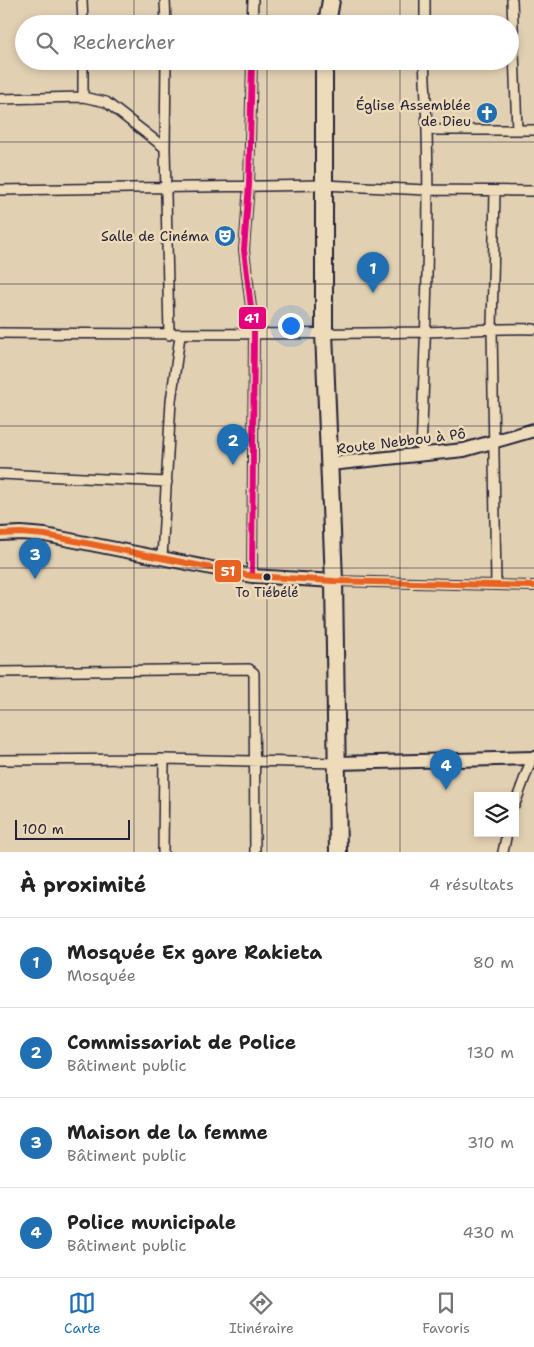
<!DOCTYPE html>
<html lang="fr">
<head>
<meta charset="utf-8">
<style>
  :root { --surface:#fff; --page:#f6f6f6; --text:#222; --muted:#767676; --line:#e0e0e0; --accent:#1f6fb2 }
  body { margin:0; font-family:"Shantell Sans",sans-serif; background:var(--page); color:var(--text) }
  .controls { position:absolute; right:15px; bottom:15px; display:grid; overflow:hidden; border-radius:0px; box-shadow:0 2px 8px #0003 }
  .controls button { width:45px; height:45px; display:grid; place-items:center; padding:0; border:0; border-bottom:1px solid var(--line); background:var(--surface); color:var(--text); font:25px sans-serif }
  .scale { position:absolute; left:15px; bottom:12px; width:115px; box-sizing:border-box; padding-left:5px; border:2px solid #22223b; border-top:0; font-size:14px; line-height:18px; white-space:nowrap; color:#22223b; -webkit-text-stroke:4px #eedbb9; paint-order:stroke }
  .you { position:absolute; left:290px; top:325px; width:18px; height:18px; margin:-12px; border:4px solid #fff; border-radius:50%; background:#1a73e8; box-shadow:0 0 0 8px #1a73e833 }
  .badge { display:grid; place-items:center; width:32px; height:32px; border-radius:50%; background:var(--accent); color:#fff; font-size:16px; font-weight:700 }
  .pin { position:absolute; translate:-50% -41px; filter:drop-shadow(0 1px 2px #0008) }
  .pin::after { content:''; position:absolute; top:26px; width:18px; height:15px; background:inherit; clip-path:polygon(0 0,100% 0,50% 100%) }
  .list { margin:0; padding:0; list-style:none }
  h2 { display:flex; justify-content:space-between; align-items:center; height:65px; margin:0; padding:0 20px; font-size:21px }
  h2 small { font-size:16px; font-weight:400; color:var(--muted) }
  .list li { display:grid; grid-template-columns:32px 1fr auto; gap:15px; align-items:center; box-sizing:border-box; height:90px; padding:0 20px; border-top:1px solid var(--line) }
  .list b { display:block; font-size:19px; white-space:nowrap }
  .list p { margin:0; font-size:16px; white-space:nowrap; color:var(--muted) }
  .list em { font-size:16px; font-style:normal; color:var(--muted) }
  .icon { flex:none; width:28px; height:28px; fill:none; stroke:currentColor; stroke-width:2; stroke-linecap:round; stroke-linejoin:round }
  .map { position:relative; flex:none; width:534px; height:852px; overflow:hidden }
  .search { position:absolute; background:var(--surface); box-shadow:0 2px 8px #0003; left:15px; right:15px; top:15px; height:55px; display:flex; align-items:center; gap:12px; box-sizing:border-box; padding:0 18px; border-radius:28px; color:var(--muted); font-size:19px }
  .sheet { height:425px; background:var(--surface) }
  nav { display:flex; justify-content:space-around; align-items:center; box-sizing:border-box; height:70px; border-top:1px solid var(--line); background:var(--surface); font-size:14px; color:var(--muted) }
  nav a { display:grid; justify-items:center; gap:2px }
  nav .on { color:var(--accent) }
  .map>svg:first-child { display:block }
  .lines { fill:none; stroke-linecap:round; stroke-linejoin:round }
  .street-casing { stroke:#22223b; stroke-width:12 }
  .secondary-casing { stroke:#22223b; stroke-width:16 }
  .highway-casing { stroke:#22223b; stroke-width:20 }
  .street { stroke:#eedbb9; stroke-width:9 }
  .secondary { stroke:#eedbb9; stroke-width:12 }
  .highway { stroke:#eedbb9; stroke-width:16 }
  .bus-1-casing { stroke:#eedbb9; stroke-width:10 }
  .bus-2-casing { stroke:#eedbb9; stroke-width:10 }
  .bus-1 { stroke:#e5007d; stroke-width:6 }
  .bus-2 { stroke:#e86223; stroke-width:6 }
  .grid { fill:none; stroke:#22223b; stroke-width:1; stroke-opacity:0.55 }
  .bus-dot { fill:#22223b; stroke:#eedbb9; stroke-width:2 }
  .labels { text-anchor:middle; stroke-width:5; stroke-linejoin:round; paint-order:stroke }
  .bus-label { font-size:13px; fill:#22223b; stroke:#eedbb9 }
  .poi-label { font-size:14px; fill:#22223b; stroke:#eedbb9; text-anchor:end }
  .street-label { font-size:14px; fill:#22223b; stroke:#eedbb9 }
  .line-badge { stroke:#eedbb9; stroke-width:2 }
  .badge-label { font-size:14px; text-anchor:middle; font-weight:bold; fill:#fff }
</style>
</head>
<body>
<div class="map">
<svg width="534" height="852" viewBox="0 0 534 852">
  <rect width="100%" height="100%" fill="#e2d0b2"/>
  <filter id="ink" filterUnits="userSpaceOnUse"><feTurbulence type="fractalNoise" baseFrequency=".02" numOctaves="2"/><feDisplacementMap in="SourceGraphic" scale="10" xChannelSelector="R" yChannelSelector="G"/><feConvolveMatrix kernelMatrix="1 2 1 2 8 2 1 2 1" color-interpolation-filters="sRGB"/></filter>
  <g filter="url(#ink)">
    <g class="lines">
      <g class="street-casing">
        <path id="street" d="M 82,0 L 83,24
          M 165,0 L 166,24
          M 512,0 L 517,130
          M 252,24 L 253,0
          M 425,24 L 425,0
          M 83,61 L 83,97
          M 166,61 L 165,148 L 169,335
          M 252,61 L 249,185 L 244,250 L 254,332 L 252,576
          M 0,99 L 83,97 L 106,102 L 165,148
          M 429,130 L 534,130
          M 0,190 L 324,185 L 426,190 L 534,191
          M 495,191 L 492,328 L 496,585
          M 0,333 C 141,334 283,335 424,332 C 461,331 497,328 534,329
          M 421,453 C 426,324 432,190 424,61
          M 0,474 L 167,482
          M 162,558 L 171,401 L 180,336
          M 334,581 L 534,586
          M 0,672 L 249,669 L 254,673 L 255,852
          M 0,760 L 164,759 L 337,763
          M 515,804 L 532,758
          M 163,852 L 164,759
          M 503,852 L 507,833"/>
      </g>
      <g class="secondary-casing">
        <path id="secondary" d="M 330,464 L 464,450 L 534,430
          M 0,534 L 21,533 L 45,535 L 252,576 L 334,581
          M 337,763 L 534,758"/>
      </g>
      <g class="highway-casing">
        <path id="highway" d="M 327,24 L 331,0
          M 324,61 L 324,332 L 334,581 L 338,852"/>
      </g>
      <use href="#street" class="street"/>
      <use href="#secondary" class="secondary"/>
      <use href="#highway" class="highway"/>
      <g class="bus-1-casing">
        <path id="bus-1" d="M 252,61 L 249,185 L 244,250 L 254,332 L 252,576"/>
      </g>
      <g class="bus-2-casing">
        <path id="bus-2" d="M 0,534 L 21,533 L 45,535 L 252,576 L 334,581 L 534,586"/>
      </g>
      <use href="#bus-1" class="bus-1"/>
      <use href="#bus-2" class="bus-2"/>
    </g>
  </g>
  <path class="grid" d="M 134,0 L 134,24M 267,0 L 267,24M 400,0 L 400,24M 134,61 L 134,852M 267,61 L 267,852M 400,61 L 400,852M 0,142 L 534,142M 0,284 L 534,284M 0,426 L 534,426M 0,568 L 534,568M 0,710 L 534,710"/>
  <defs>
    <g id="church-disc" transform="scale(1.125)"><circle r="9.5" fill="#1f6fb2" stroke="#eedbb9"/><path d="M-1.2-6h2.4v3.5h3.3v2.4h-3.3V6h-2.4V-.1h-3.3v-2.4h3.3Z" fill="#fff"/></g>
    <g id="theatre-disc" transform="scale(1.125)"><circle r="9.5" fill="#1f6fb2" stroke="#eedbb9"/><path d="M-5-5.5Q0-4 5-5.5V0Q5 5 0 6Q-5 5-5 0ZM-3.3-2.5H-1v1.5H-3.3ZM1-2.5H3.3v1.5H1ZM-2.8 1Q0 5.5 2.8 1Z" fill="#fff"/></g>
  </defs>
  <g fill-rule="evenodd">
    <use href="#church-disc" x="487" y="113"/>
    <use href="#theatre-disc" x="225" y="236"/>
  </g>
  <circle class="bus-dot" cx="267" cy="577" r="4.5"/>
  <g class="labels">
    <g class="bus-label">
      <text x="267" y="597">To Tiébélé</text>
    </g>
    <g class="poi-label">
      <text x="471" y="110">Église Assemblée<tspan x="471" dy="16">de Dieu</tspan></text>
      <text x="209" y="241">Salle de Cinéma</text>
    </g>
    <g class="street-label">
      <text transform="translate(401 441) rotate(-7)" y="5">Route Nebbou à Pô</text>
    </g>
  </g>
  <g class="line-badge">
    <rect x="238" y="306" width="29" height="24" rx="5" fill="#e5007d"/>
    <rect x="214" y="559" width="28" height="24" rx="5" fill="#e86223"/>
  </g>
  <g class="badge-label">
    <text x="252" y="323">41</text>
    <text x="228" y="576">51</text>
  </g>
</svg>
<div class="controls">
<button><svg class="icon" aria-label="layers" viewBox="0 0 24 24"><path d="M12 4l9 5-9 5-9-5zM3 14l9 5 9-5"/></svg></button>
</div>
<div class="scale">100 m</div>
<div class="you"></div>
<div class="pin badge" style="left:373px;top:293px">1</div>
<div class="pin badge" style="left:233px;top:465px">2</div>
<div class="pin badge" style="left:35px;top:579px">3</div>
<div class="pin badge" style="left:446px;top:790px">4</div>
<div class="search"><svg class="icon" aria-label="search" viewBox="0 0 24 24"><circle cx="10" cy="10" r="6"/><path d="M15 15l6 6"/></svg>Rechercher</div>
</div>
<section class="sheet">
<h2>À proximité<small>4 résultats</small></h2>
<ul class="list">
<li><span class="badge">1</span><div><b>Mosquée Ex gare Rakieta</b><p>Mosquée</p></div><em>80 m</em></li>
<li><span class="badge">2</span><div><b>Commissariat de Police</b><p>Bâtiment public</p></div><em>130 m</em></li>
<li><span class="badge">3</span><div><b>Maison de la femme</b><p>Bâtiment public</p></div><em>310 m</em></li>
<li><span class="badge">4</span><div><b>Police municipale</b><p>Bâtiment public</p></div><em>430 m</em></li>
</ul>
</section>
<nav>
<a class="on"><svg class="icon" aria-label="map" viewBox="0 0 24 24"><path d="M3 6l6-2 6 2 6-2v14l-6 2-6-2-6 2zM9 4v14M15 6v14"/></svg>Carte</a>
<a><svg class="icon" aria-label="directions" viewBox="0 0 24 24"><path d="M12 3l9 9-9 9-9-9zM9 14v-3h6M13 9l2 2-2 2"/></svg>Itinéraire</a>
<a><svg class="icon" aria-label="saved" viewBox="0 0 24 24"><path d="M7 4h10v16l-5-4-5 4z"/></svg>Favoris</a>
</nav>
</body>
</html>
